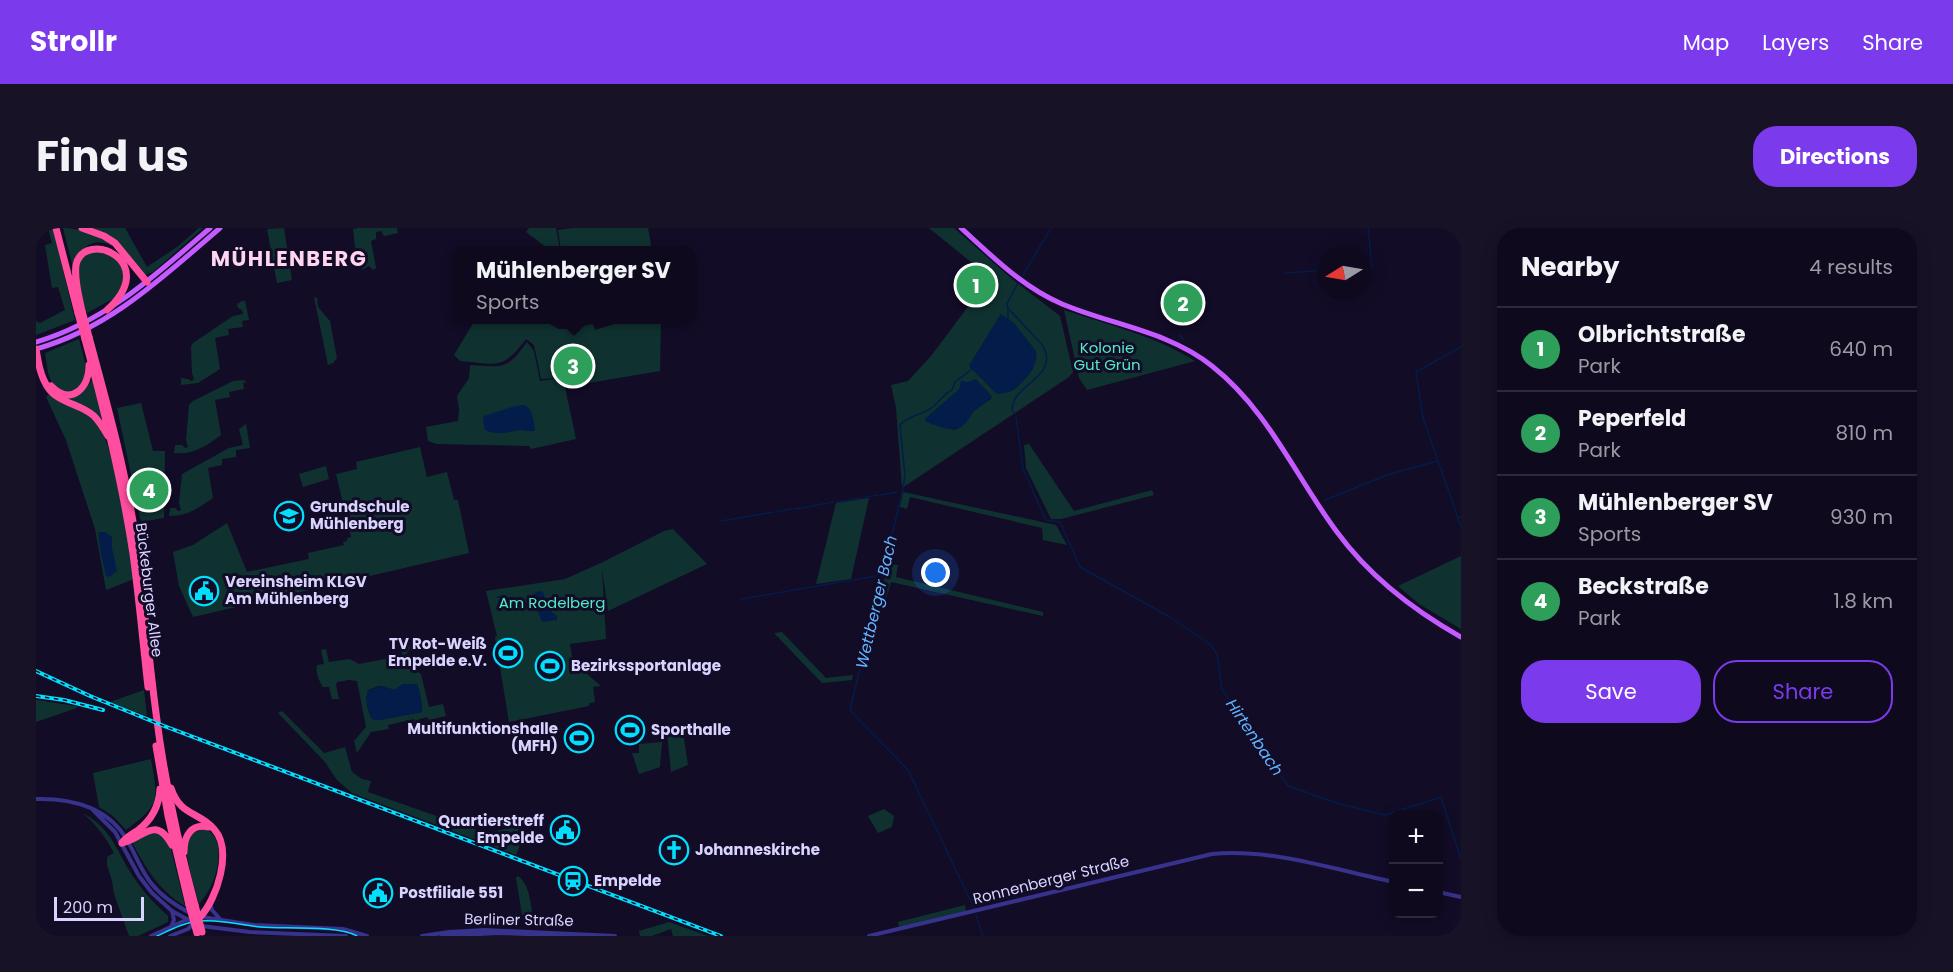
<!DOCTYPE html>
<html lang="en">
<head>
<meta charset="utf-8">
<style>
  :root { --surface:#0e091d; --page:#171226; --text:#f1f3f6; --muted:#9b9aa4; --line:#2e2a3b; --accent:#7c3aed }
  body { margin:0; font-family:Poppins,sans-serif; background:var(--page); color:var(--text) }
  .controls { position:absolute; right:18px; bottom:18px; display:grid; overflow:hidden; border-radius:12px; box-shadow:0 3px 15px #0003 }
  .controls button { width:54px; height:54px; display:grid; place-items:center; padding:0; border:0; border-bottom:2px solid var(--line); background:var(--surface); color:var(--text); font:30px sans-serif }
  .compass { position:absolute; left:1281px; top:18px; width:54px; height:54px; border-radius:50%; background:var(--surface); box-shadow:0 3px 15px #0003; rotate:259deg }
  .scale { position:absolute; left:18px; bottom:15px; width:90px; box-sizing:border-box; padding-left:6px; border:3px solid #d9d3ff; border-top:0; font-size:16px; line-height:21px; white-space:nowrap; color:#d9d3ff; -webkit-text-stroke:4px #120c27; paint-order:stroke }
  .you { position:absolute; left:900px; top:345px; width:21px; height:21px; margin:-15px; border:4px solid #fff; border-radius:50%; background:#1a73e8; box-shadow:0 0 0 9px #1a73e833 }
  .badge { display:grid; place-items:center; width:39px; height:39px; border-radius:50%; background:var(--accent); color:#fff; font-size:20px; font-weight:700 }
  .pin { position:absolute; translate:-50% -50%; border:3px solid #fff; box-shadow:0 2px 6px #0006 }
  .popup { position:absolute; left:416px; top:18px; width:243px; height:78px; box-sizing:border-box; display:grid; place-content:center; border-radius:12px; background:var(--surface); filter:drop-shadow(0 2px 4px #0005); font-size:20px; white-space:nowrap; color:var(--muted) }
  .popup b { font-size:22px; color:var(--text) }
  .popup::after { content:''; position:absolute; left:50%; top:100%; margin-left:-12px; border:12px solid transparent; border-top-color:var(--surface) }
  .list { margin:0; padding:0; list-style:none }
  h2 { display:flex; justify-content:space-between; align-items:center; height:78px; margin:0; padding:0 24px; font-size:26px }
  h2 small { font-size:20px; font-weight:400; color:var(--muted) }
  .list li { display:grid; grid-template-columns:39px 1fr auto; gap:18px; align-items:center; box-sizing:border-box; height:84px; padding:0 24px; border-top:2px solid var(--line) }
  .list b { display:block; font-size:22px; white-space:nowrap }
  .list p { margin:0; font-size:20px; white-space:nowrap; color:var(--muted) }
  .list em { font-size:20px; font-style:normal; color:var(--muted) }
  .actions { display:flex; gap:12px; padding:18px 24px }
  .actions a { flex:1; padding:14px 0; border:2px solid var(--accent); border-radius:24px; text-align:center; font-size:21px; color:var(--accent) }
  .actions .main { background:var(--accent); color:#fff }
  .map { position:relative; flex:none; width:1425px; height:708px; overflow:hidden; border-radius:24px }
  header { display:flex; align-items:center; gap:36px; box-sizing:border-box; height:84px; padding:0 30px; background:var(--accent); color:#fff }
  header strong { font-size:28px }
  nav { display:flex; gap:33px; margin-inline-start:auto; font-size:21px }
  .intro { display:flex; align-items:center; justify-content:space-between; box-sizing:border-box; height:144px; padding:0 36px }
  h1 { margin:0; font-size:42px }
  .button { padding:15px 27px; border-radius:24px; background:var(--accent); color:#fff; font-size:21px; font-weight:700 }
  main { display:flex; gap:36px; padding:0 36px }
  aside { flex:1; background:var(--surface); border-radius:24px; box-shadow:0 3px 15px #0003 }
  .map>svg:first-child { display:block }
  .green { fill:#0f3231; fill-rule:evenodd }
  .water { fill:#041c49 }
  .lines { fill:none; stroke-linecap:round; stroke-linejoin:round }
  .stream { stroke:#041c49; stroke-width:1.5 }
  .minor { stroke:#37328b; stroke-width:4 }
  .major { stroke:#c45aff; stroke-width:5 }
  .highway { stroke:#ff4e9f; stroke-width:7 }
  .tram { stroke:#00e0fe; stroke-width:1.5 }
  .rail-casing { stroke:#00e0fe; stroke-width:4 }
  .rail { stroke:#120c27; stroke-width:1.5; stroke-dasharray:4.5; stroke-linecap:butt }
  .highway-bridge { stroke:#ff4e9f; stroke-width:7 }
  .labels { text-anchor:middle; stroke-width:6; stroke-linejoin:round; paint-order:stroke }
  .park-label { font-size:15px; fill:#51ecc9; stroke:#120c27 }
  .poi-label { font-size:15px; font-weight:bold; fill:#d9d3ff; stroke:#120c27; text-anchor:start }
  .street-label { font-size:15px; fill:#d9d3ff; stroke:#120c27 }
  .water-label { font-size:16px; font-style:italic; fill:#61b3ff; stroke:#120c27 }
  .district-label { font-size:21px; font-weight:bold; letter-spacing:1.5px; fill:#ffd5ef; stroke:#120c27 }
</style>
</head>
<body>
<header>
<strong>Strollr</strong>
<nav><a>Map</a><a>Layers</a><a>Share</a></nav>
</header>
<div class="intro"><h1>Find us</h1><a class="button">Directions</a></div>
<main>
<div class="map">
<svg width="1425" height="708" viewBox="0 0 1425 708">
  <rect width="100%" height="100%" fill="#120c27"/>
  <path class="green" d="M 12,0 L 17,0 L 39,92 L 0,107 L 0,93 L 4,95 L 29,82 L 22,59 L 16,60 L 9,17 L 16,15 Z
    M 27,0 C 43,0 67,6 77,18 C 54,7 41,22 38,44 Z
    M 56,0 L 89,0 L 111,39 L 141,19 L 163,0 L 167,0 L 117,44 L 109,47 C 92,27 81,9 56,0 Z
    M 248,0 L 256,52 L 241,55 L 231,1 Z
    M 322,0 L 361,0 L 362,5 L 348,8 L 345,3 L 340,4 L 340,11 L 335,13 L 340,40 L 337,42 L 333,38 L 326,42 L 321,22 L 319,19 L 317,1 Z
    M 493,0 L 520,0 L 524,22 L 514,22 L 490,4 Z
    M 537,0 L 612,0 L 616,22 L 525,22 L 522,2 Z
    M 893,0 L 918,0 L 976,51 L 1024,88 L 1037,144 L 1033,149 L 866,260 L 860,180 L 855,157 L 872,153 L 895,128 L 940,68 L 928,60 L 939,44 L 947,50 L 947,55 L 951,59 L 955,55 L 941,39 ZM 965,86 L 997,141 L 977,162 L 961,166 L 933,138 ZM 932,154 L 956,170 L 939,182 L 925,199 L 918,202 L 889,191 Z
    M 60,18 C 79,17 90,35 87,53 C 86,58 83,63 82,68 L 51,85 C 47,73 37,43 44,31 C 47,26 55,22 60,18 Z
    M 278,69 L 281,70 L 282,79 L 294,93 L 301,130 L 297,135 L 292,137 Z
    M 206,73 L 209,73 L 213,92 L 206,93 L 207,99 L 192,101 L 193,107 L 179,110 L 184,141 L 162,155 L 145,157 L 145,150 L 152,151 L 155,153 L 158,152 L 156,145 L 155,118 L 157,115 L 197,88 L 207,86 L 206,82 L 202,80 L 201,76 Z
    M 1028,82 C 1073,97 1119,108 1159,133 L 1051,162 L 1043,150 Z
    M 439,92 L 506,92 L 523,101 L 530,101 L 557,96 L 559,102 L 592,92 L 625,92 L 624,143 L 529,159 L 540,211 L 495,221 L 493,218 L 401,216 L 392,213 L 390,199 L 422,193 L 423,181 L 421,168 L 433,150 L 434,137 C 468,139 471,142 491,114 L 498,123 L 504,153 L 523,150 L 505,151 L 498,117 L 490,111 C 466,143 461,136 424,133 L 418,127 Z
    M 43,111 L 50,138 L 50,145 L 46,157 L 39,163 L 32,165 L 17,158 L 12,145 L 9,125 Z
    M 56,152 L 68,192 L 53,180 L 24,169 L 49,161 Z
    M 207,152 L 211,154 L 207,155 L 208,161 L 193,164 L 194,169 L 179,172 L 185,207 C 170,218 158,227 138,225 L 139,217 L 146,217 L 149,220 L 152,219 L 150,212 L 153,177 L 157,173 L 197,153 Z
    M 14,165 C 27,172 48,179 58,191 C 81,218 92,314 98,351 L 70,362 L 59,301 L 30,212 L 10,169 Z
    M 105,175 L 117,223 L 129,223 L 128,290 L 105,294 L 81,180 Z
    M 210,196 L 214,220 L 200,222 L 200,229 L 186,231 L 186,237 L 172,240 L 177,270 C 162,280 152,288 133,288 L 134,280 L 139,280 L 142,283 L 145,282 L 143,275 L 146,246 L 193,220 L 207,217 L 203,201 Z
    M 993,216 L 1038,283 L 1116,262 L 1118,267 L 1025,291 L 1015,291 L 990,240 L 988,217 Z
    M 384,219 L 391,249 L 411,244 L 418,272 L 422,272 L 433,325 L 157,389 L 143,358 L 137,324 L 157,317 L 191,295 L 211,344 L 273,331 L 272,325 L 308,317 L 307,314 L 311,313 L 311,310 L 315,309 L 300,246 L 321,241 L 320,234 Z
    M 290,238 L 293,251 L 267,259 L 263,246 Z
    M 867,264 L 1020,297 L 1031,317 L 1007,312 L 1006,300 L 874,269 L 871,281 L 864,279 Z
    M 833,270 L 815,351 L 780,356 L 800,275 Z
    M 637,301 L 671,336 L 572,383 L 566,341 L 570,411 L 534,416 L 537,434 L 565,458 L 557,459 L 559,474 L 554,475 L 553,478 L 473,494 L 459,409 L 461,408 L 450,363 L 529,351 L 565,335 L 628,303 Z
    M 1425,328 L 1425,401 L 1383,376 L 1362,358 Z
    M 852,336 L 862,337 L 860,349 L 1007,384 L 1007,388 L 855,354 L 850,371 L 844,369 Z
    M 746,404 L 790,450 L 817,447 L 816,452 L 786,455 L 738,405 Z
    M 373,414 L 376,417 L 366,433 L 385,446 L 393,479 L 407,476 L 410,488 L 393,492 L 391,489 L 381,492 L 383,505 L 381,505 L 378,491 L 352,497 L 353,501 L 335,504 L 321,525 L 318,513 L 330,499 L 321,453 L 313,452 L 301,454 L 300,457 L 303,471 L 296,471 L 293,459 L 287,459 C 283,453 279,444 281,437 L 288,436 L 285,422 L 290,421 L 293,434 L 314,431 L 323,436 L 364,428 ZM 367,456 L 381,456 L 385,470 L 386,484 L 343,492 L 338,492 C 331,486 329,471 332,462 L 343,458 L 359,462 Z
    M 108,462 L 111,488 L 74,474 Z
    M 0,472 L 40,478 L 41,480 L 0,494 Z
    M 246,483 L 288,525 L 309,519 L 316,544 L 326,551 L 335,553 L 332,564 L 449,605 L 485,598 L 487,609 L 480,627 L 316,565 L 301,552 L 289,534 L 242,485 Z
    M 647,504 L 652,537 L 635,544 L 631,505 Z
    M 626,514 L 624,539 L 603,546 L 596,525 L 603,525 L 603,516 Z
    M 115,531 C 122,573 125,576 90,602 L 77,588 L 63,579 L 57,545 Z
    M 848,581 L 858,588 L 856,599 L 842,605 L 832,588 Z
    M 47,585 C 79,603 81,627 101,654 C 110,667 121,678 132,688 L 132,694 L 102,708 L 93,708 L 78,666 L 76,653 L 71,637 L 71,629 L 78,625 C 70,609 60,597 47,585 Z
    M 168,601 C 190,608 183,644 174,660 C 171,666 167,671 163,676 C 160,661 146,623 152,610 C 155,604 162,603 168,601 Z
    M 111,603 L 132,609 L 149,678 C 122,662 109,639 95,612 Z
    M 482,648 C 496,658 495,684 498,699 L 488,699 L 480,650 Z
    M 929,677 L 930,683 L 863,699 L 862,694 Z
    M 633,694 L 672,708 L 637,708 L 635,701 L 616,708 L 604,708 L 603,703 Z"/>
  <path class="water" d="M 965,86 L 978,95 L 1000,123 C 1004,136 987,157 975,163 C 971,165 965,165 961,166 L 933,138 Z
    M 940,151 L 956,168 C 951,174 944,178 938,183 C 935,187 933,191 930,195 C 918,207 903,198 890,194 L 889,191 L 891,189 L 923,162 L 925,153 L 932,154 Z
    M 488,177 C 497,180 498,194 499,203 C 493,204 489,202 484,202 C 472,204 461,208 449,202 L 447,193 L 448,188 L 479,178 Z
    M 62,304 L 69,304 L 76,309 L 76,320 L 81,343 L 73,349 L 70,348 L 65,326 Z
    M 502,363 L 507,364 L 512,381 L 521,388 L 521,392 L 506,394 L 502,384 L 493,378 C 483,382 479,374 469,371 C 465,370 462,370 458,369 L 468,367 L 474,373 L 482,375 L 484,379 L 491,378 L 491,371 Z
    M 367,456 L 381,456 L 385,470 L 386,484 L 343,492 L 338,492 L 335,490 L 330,472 L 332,462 L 347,458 L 358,462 Z"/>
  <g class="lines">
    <path class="stream" d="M 1326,39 L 1336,39 L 1332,0
      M 1250,45 L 1290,42
      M 987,47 L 1015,0
      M 972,91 L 972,80
      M 1143,107 L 1147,111
      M 1425,119 L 1380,144 L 1387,190 L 1422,290 L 1425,289
      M 936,141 L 919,154 L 916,162 C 907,166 902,176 894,181 C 886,186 870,189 864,197 L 869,248 L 866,265 L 814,482 L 872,542 L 938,680
      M 979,186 L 976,182 C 976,155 1024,150 1007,118 L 972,80 L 971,76 L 982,55
      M 980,189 L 987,241 L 1010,292 L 1024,294 L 1044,339 L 1132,388 L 1174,416 L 1181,426 L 1186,461 L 1212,501 L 1252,558 L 1301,575 L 1349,587 L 1405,569 L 1425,631
      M 845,267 L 861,264
      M 829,269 L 842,267
      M 1289,272 L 1351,247 L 1401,233
      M 801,274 L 826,270
      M 775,278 L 798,274
      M 758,281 L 773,279
      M 741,284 L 755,281
      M 1422,291 L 1425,298
      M 685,293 L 738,284
      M 706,371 L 840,348
      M 940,687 L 947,708
      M 1424,708 L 1425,692"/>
    <path class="minor" d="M 0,571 C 37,570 74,580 92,614 C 100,627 105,643 115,655 C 126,669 140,678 156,686
      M 57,582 L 79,604 L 103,648 L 116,665 L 136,683 L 158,695
      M 1402,664 L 1425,669
      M 174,675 L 176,682 L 184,691
      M 166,689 L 218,697 L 307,701 L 331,708
      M 165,698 L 214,704 L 310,708
      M 135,699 L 138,692 L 136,683
      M 115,708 L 152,691
      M 134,708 L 152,701 L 157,696
      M 386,708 L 413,704 L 449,702 L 579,708
      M 406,708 L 463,705 L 542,708
      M 833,708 L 1176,626 C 1235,620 1300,642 1358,654"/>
    <path class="major" d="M 925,0 C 956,28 986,59 1026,76 C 1076,97 1132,103 1176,138 C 1233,183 1259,248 1301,304 C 1334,349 1377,382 1425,409
      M 0,114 C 69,94 121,46 174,0
      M 0,121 C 73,101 128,48 184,0"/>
    <path class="highway" d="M 20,0 L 42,85
      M 46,0 L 68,8 L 79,15 L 111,54
      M 46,83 C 43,68 38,52 40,37 C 48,0 126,33 71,82
      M 53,109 C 70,172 88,235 98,300 C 107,361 112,424 120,485 C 128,550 142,614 159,677
      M 49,111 C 68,182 86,253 97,326 C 103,370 107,415 112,459
      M 0,121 C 2,133 4,147 11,158 C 22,176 44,175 58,188 C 64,194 68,201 72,208
      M 15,158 C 35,179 54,159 53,137
      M 120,518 L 132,588 L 153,677
      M 135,560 C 144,588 162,583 178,601 C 197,622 181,671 164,689
      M 86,615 C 90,609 95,607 101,603 C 116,592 123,579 124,561
      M 86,615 C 107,611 119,586 136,617
      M 148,624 C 148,608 155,595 173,599"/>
    <path class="tram" d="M 121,708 C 134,702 149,694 164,693 C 184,691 205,697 224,699 C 248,701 303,697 321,708"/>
    <g class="rail-casing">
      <path id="rail" d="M 0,443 L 54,468 L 128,498 L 685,708
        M 0,468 L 28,472 L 67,482"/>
    </g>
    <use href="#rail" class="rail"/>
    <path class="highway-bridge" d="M 46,83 L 53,109
      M 42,85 L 49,111
      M 153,677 L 161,705
      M 159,677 L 166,704"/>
  </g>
  <defs>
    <g id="school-ring" transform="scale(1.5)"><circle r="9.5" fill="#120c27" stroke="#00e0fe" stroke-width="1.5"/><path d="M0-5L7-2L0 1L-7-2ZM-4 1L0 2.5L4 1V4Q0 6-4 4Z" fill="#00e0fe"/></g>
    <g id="civic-ring" transform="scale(1.5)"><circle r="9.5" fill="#120c27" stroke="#00e0fe" stroke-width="1.5"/><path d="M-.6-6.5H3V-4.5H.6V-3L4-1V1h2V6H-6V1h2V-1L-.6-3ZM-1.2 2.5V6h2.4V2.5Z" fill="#00e0fe"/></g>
    <g id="stadium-ring" transform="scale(1.5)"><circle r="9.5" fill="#120c27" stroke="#00e0fe" stroke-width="1.5"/><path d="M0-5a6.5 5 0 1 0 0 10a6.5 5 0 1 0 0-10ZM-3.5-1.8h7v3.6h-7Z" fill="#00e0fe"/></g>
    <g id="church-ring" transform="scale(1.5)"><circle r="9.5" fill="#120c27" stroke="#00e0fe" stroke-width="1.5"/><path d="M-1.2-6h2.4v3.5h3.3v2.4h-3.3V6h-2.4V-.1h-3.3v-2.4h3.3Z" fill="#00e0fe"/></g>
    <g id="station-ring" transform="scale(1.5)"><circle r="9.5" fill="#120c27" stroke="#00e0fe" stroke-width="1.5"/><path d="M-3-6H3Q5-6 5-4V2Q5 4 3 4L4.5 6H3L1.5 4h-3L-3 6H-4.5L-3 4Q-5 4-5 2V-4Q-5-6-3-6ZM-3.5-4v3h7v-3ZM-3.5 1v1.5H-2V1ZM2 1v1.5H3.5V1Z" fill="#00e0fe"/></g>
  </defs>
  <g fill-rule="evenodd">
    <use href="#school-ring" x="253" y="288"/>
    <use href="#civic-ring" x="168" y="363"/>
    <use href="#stadium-ring" x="472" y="425"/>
    <use href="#stadium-ring" x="514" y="438"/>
    <use href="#stadium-ring" x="594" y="502"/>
    <use href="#stadium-ring" x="543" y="510"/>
    <use href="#civic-ring" x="529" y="602"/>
    <use href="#church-ring" x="638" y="622"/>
    <use href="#station-ring" x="537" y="653"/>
    <use href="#civic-ring" x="342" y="665"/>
  </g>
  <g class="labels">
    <g class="park-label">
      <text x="1071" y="125">Kolonie<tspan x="1071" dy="17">Gut Grün</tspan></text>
      <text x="516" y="380">Am Rodelberg</text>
    </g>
    <g class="poi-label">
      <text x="274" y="284">Grundschule<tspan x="274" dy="17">Mühlenberg</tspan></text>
      <text x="189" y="359">Vereinsheim KLGV<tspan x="189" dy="17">Am Mühlenberg</tspan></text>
      <text x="451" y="421" text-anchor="end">TV Rot-Weiß<tspan x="451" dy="17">Empelde e.V.</tspan></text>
      <text x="535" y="443">Bezirkssportanlage</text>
      <text x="522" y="506" text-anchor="end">Multifunktionshalle<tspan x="522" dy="17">(MFH)</tspan></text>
      <text x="615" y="507">Sporthalle</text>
      <text x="508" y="598" text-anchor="end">Quartierstreff<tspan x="508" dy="17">Empelde</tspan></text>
      <text x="659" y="627">Johanneskirche</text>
      <text x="558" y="658">Empelde</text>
      <text x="363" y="670">Postfiliale 551</text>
    </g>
    <g class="street-label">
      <text transform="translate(113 362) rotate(83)" y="5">Bückeburger Allee</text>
      <text transform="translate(1015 652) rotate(-14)" y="5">Ronnenberger Straße</text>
      <text transform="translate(483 692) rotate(1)" y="5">Berliner Straße</text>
    </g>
    <g class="water-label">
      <text transform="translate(840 374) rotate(-77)" y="6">Wettberger Bach</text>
      <text transform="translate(1219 509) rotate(56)" y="6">Hirtenbach</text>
    </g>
    <g class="district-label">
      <text x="253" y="38">MÜHLENBERG</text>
    </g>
  </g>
</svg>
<div class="controls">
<button>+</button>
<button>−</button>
</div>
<svg class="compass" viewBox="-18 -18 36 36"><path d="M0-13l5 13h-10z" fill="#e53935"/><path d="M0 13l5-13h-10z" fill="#9b9aa4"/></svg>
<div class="scale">200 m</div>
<div class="you"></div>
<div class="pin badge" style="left:940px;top:57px;background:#2e9e5b">1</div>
<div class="pin badge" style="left:1147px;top:75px;background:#2e9e5b">2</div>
<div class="pin badge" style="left:537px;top:138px;background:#2e9e5b">3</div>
<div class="popup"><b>Mühlenberger SV</b>Sports</div>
<div class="pin badge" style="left:113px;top:262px;background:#2e9e5b">4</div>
</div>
<aside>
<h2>Nearby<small>4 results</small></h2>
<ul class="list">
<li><span class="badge" style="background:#2e9e5b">1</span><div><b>Olbrichtstraße</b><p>Park</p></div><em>640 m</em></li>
<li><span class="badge" style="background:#2e9e5b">2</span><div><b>Peperfeld</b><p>Park</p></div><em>810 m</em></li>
<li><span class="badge" style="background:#2e9e5b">3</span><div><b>Mühlenberger SV</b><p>Sports</p></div><em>930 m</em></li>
<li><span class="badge" style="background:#2e9e5b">4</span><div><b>Beckstraße</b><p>Park</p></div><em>1.8 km</em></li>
</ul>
<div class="actions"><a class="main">Save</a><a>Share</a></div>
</aside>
</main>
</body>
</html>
